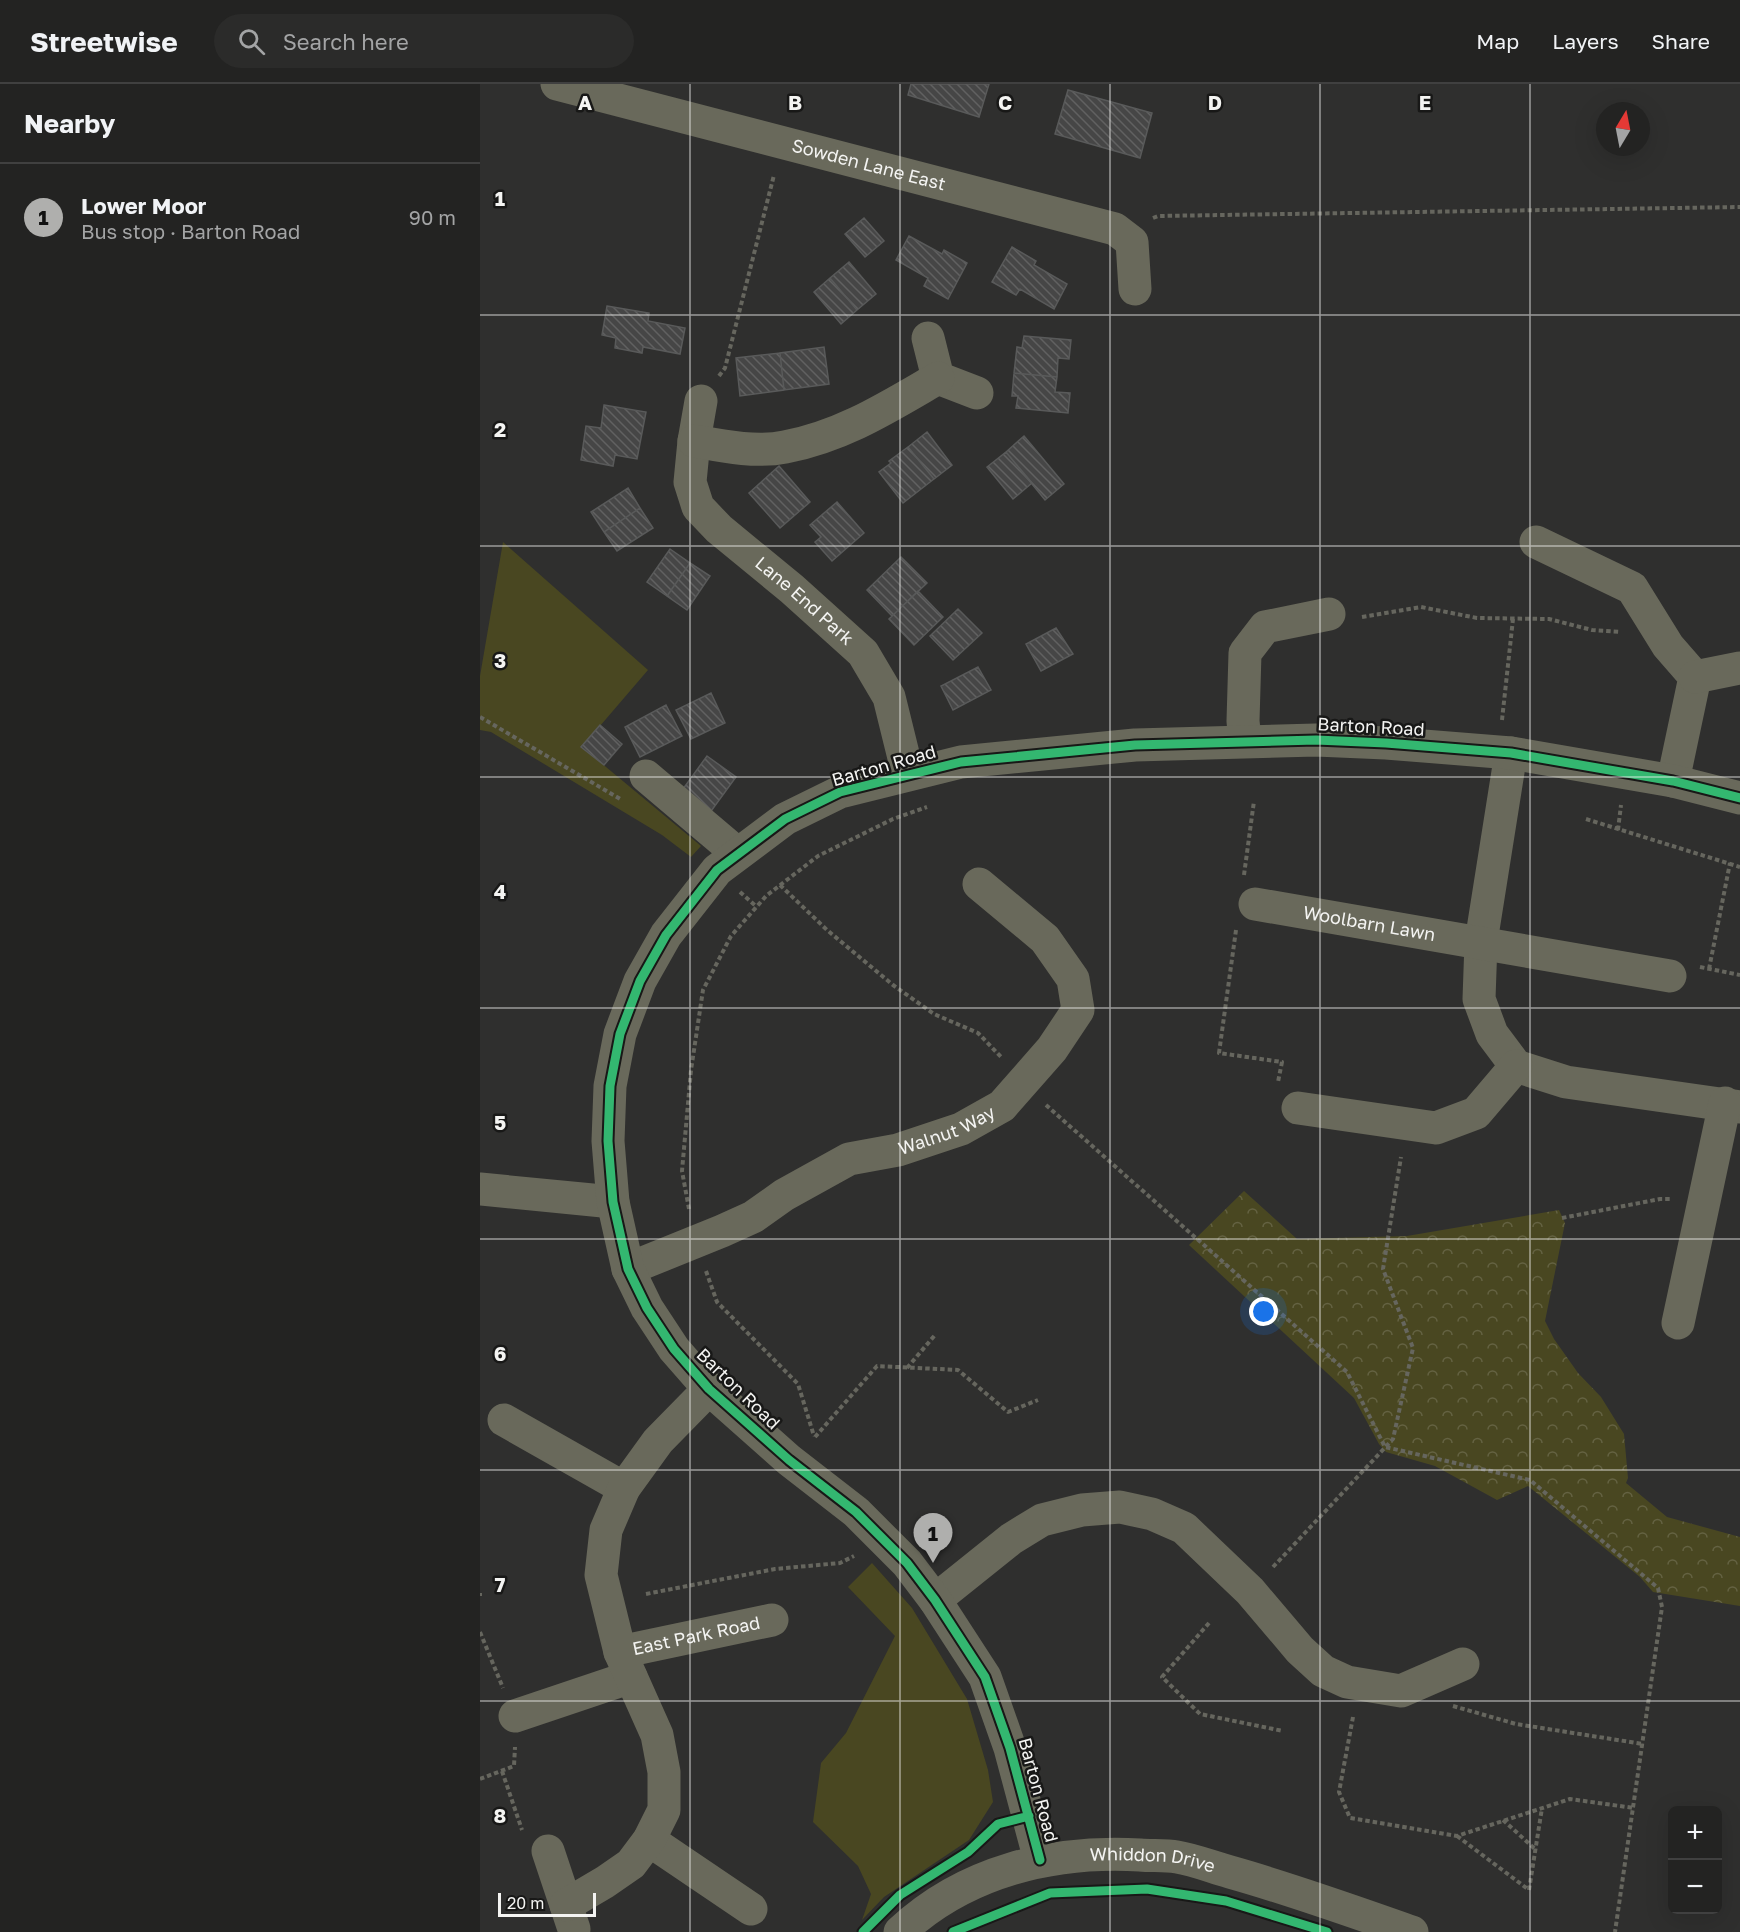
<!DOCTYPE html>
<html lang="en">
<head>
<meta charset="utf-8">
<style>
  :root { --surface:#232322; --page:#2b2b2a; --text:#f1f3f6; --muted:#a3a4a5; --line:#404040; --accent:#afafad }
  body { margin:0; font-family:"Golos Text",sans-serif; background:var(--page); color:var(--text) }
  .controls { position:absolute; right:18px; bottom:18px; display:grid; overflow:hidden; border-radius:9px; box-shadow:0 6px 24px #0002 }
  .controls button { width:54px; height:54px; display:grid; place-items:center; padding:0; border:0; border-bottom:2px solid var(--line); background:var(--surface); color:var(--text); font:30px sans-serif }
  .compass { position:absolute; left:1116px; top:18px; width:54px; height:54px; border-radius:50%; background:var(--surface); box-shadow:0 6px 24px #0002; rotate:10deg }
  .scale { position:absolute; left:18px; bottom:15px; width:98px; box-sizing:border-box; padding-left:6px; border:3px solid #f4f4f2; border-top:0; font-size:16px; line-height:21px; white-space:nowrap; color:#f4f4f2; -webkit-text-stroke:4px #181817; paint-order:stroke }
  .you { position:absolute; left:784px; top:1228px; width:21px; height:21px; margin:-15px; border:4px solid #fff; border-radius:50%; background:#1a73e8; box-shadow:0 0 0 9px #1a73e833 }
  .badge { display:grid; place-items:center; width:39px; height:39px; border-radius:50%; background:var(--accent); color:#111; font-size:20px; font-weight:700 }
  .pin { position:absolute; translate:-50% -50px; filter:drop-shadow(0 2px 3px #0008) }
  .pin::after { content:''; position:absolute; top:32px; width:21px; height:18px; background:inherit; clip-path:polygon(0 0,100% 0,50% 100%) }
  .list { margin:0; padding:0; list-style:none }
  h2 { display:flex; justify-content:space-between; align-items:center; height:78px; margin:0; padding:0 24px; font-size:26px }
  h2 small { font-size:20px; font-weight:400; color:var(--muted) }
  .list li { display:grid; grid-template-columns:39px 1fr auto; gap:18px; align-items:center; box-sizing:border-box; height:108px; padding:0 24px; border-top:2px solid var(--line) }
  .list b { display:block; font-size:22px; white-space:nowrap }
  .list p { margin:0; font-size:20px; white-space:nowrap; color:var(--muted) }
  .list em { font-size:20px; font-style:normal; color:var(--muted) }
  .icon { flex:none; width:33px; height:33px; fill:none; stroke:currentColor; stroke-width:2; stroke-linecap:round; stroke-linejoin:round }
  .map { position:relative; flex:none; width:1260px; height:1848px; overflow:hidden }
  header { display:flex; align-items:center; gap:36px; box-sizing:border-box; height:84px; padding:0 30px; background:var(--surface); border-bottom:2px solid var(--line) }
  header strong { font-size:28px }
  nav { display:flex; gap:33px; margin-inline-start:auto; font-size:21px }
  .search { width:420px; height:54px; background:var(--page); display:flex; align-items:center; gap:15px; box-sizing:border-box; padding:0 21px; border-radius:33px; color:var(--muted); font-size:22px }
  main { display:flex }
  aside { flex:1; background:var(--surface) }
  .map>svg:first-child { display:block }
  .green { fill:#494721 }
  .forest { fill:url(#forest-crowns) }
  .building { fill:url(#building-back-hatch); stroke:#595a5a; stroke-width:1.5 }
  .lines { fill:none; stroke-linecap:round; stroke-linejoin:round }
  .path { stroke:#66665e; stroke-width:4; stroke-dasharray:4.5 3; stroke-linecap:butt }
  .minor { stroke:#69695b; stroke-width:33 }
  .cycleway-casing { stroke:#181817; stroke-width:13 }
  .cycleway { stroke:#33b770; stroke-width:9 }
  .grid { fill:none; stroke:#f4f4f2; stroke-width:1.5; stroke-opacity:0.55 }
  .labels { text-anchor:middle; stroke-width:5; stroke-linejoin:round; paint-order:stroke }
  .street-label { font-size:18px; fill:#f4f4f2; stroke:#181817 }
  .grid-label { font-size:20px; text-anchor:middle; font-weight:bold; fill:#f4f4f2; stroke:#181817; stroke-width:5; stroke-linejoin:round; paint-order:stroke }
</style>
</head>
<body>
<header>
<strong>Streetwise</strong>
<div class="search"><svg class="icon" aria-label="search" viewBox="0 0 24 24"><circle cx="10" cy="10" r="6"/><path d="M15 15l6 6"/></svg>Search here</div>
<nav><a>Map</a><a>Layers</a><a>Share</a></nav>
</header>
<main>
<aside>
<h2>Nearby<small></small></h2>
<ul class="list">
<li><span class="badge">1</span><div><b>Lower Moor</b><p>Bus stop · Barton Road</p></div><em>90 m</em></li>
</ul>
</aside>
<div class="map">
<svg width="1260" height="1848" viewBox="0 0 1260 1848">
  <defs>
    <pattern id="forest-crowns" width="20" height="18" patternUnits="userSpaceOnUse" patternTransform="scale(1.5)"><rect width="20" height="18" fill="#494721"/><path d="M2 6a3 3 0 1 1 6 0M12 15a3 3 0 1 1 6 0" fill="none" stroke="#646242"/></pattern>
    <pattern id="building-back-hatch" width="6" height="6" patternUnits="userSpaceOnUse" patternTransform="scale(1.5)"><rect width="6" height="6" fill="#464646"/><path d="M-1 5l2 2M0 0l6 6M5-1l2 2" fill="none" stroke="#616161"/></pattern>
  </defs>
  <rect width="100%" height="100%" fill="#2f2f2e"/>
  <path class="green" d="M 23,458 L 168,586 L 102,663 L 221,762 L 211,773 L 182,751 L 11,648 L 0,646 L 0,592 Z
    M 392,1479 L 432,1524 L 487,1615 L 508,1686 L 513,1718 L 489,1756 L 404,1813 L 382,1836 L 391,1810 L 378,1782 L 333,1738 L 341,1679 L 366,1649 L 415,1552 L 368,1503 Z"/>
  <path class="forest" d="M 764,1107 L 817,1155 L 927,1152 L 1079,1126 L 1085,1139 L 1065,1237 L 1074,1255 L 1098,1289 L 1121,1313 L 1144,1350 L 1148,1394 L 1146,1399 L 1187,1433 L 1260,1453 L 1260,1522 L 1173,1508 L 1160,1493 L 1048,1402 L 1017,1416 L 955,1382 L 906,1368 L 899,1360 L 874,1314 L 709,1161 Z"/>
  <path class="building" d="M 431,0 L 509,0 L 499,33 L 428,11 Z
    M 588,6 L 672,29 L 660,74 L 575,50 Z
    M 384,134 L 404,157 L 385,173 L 365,150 Z
    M 429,152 L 462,170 L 464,166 L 487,179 L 468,215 L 444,202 L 448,194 L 416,176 Z
    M 532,163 L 556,177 L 554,181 L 587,200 L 574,225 L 540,205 L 536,211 L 512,198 Z
    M 369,178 L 396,210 L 377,226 L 350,194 Z
    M 350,194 L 377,226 L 361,240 L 334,208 Z
    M 127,222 L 169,229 L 168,237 L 205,244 L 200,270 L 163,263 L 162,269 L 135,264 L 136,254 L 122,251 Z
    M 544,252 L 591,256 L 589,275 L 578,274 L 577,293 L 534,289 L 537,263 L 542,264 Z
    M 344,263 L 349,300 L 304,306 L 300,269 Z
    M 300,269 L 304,306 L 260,312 L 256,274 Z
    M 534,289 L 577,293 L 575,308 L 590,309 L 588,329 L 536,324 L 538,312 L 532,312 Z
    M 124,321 L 166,328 L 157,375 L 135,371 L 133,382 L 101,376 L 106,342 L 121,344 Z
    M 447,348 L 472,381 L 454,395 L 428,363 Z
    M 544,352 L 584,400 L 565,416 L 526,368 Z
    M 428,363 L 454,395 L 423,419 L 399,388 L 411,379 L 409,377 Z
    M 526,368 L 552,399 L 533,415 L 507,383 Z
    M 299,382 L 330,418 L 300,444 L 269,409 Z
    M 148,404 L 160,424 L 124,448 L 111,428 Z
    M 357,418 L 384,449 L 352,477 L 335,458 L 341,453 L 330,441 Z
    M 160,424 L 173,444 L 137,467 L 124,448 Z
    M 190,465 L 210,479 L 187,512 L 167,498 Z
    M 421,473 L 447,499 L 412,532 L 387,506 Z
    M 210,479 L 230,492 L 207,526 L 187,512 Z
    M 438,507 L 463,533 L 434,561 L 409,535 Z
    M 478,525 L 502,549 L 473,576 L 450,552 Z
    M 576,544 L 593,570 L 561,587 L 546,560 Z
    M 498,583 L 511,606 L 473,626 L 461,602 Z
    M 231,609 L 245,639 L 211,655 L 196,626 Z
    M 186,621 L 202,652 L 160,673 L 145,643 Z
    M 120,641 L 142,660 L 124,681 L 101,663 Z
    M 227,672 L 256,693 L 229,730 L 200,709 Z"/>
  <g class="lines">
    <path class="path" d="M 673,134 L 678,132 L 1260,123
      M 239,292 L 245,284 L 294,91
      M 882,533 L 941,523 L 997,534 L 1069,535 L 1112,546 L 1141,548
      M 0,633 L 142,716
      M 1022,636 L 1033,535
      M 1106,735 L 1260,783
      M 1138,746 L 1141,721
      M 764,791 L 774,717
      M 300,801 L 347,846 L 413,901 L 454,930 L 498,949 L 522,974
      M 260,808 L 277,823
      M 756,846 L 739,969 L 802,978 L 798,998
      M 1220,883 L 1260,891
      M 1229,885 L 1250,779
      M 566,1021 L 867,1288 L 905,1363 L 1050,1396 L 1178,1504 L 1182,1523 L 1135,1848
      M 209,1125 L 202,1087 L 211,986 L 223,906 L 251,852 L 286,812 L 338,772 L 413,735 L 447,723
      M 1082,1134 L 1180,1115 L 1191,1115
      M 226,1187 L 237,1218 L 318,1300 L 334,1352
      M 427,1284 L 455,1251
      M 335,1353 L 397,1282 L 478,1286 L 528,1328 L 558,1316
      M 793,1483 L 913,1355 L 933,1264 L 903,1185 L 921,1073
      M 0,1509 L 0,1512
      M 166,1510 L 295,1485 L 360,1479 L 374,1472
      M 729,1539 L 682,1593 L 720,1630 L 803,1647
      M 0,1548 L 23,1604
      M 973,1622 L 1036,1640 L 1163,1660
      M 873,1633 L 859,1708 L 870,1734 L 977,1752 L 1090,1715 L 1154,1724
      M 22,1687 L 42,1746
      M 0,1695 L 34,1682 L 35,1663
      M 1023,1736 L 1055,1765
      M 977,1752 L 1049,1806 L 1062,1724"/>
    <g class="minor">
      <path id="s1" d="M 77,0 L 635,145 L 652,158 L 655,205"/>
      <path d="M 448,254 L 458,294 L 497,309"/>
      <path id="s2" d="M 221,317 L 214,357 L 210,398 L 218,423 L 239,445 L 312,505 L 383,569 L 409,613 L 428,690"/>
      <path d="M 214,357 C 242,362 276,369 305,363 C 363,352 408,323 458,294"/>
      <path d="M 1056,458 L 1152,504 L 1188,562 L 1215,593 L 1193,697"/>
      <path d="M 1215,593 L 1260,584"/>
      <path d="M 765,657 L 763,637 L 765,569 L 785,543 L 849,530"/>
      <path d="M 1031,669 L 1001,858 L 999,915 L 1012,950 L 1036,982 L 1086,998 L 1260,1023"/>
      <path d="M 166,692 L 257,769"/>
      <path id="s3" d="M 775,820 L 1190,892"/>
      <path d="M 818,1024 L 956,1044 L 996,1029 L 1036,982"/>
      <path d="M 0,1105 L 133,1118"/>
      <path id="s4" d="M 148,1185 L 242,1147 L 273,1133 L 304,1111 L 369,1075 L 418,1066 L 481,1045 L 522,1022 L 572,965 L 598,926 L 593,895 L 565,855 L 499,800"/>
      <path d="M 1198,1239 L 1245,1019"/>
      <path d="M 24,1336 L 144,1404"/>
      <path d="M 455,1516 L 531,1455 L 562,1436 L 602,1426 L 640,1423 L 672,1430 L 704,1444 L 770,1507 L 820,1566 L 843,1587 L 867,1598 L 921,1607 L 983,1580"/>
      <path id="s5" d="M 140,1568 L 292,1536"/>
      <path d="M 35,1632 L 151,1593"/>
      <path d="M 169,1756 L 271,1825"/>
      <path d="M 68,1767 L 94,1845"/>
      <path d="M 560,1776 L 530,1664 L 505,1593 L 455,1516 L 427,1479 L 376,1428 L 309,1376 L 229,1305 L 194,1265 L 167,1224 L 148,1185 L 133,1118 L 128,1057 L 130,1002 L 140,950 L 160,897 L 186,851 L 237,786 L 305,735 L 360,708 L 481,678 L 655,661 L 836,656 L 906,659 L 1031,669 L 1193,697 L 1260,714"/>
      <path d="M 86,1821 L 125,1798 L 151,1780 L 169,1756 L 184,1726 L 184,1688 L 177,1651 L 140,1568 L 121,1491 L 126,1446 L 144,1404 L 178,1357 L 229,1305"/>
      <path id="s6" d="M 420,1848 C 485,1787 573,1766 660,1771 C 672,1772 685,1771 697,1773 C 715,1776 732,1783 750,1788 C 811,1805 872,1827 932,1848"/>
    </g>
    <g class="cycleway-casing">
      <path id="cycleway" d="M 560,1776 L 530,1664 L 505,1593 L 455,1516 L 427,1479 L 376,1428 L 309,1376 L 229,1305 L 194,1265 L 167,1224 L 148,1185 L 133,1118 L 128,1057 L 130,1002 L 140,950 L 160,897 L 186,851 L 237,786 L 305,735 L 360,708 L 481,678 L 655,661 L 836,656 L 906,659 L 1031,669 L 1193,697 L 1260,714
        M 383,1848 L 420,1811 L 488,1768 L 518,1740 L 549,1732
        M 473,1848 L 570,1809 L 667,1805 L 746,1817 L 847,1848"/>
    </g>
    <use href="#cycleway" class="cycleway"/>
  </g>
  <path class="grid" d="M 210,0 L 210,1848M 420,0 L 420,1848M 630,0 L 630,1848M 840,0 L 840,1848M 1050,0 L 1050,1848M 0,231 L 1260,231M 0,462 L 1260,462M 0,693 L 1260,693M 0,924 L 1260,924M 0,1155 L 1260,1155M 0,1386 L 1260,1386M 0,1617 L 1260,1617"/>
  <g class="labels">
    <g class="street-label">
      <text dy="6" stroke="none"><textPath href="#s1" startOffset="322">Sowden Lane East</textPath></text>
      <text dy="6" stroke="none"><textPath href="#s2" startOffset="250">Lane End Park</textPath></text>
      <text transform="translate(891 643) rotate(3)" y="6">Barton Road</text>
      <text transform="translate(404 682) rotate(-16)" y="6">Barton Road</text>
      <text dy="6" stroke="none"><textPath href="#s3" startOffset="116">Woolbarn Lawn</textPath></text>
      <text dy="6" stroke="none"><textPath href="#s4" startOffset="350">Walnut Way</textPath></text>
      <text transform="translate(258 1305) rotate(44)" y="6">Barton Road</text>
      <text dy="6" stroke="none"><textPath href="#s5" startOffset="78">East Park Road</textPath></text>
      <text transform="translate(558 1706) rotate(75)" y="6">Barton Road</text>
      <text dy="6" stroke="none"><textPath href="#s6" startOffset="272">Whiddon Drive</textPath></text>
    </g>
  </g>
  <g class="grid-label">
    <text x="105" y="26">A</text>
    <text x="315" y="26">B</text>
    <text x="525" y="26">C</text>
    <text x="735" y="26">D</text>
    <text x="945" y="26">E</text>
    <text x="20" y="122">1</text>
    <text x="20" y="353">2</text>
    <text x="20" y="584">3</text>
    <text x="20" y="815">4</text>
    <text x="20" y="1046">5</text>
    <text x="20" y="1277">6</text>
    <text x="20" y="1508">7</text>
    <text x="20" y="1739">8</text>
  </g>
</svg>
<div class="controls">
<button>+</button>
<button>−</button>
</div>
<svg class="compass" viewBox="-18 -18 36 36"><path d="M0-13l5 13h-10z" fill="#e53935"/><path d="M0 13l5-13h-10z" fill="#a3a4a5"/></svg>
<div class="scale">20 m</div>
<div class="you"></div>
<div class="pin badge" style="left:453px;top:1479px">1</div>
</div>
</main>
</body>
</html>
